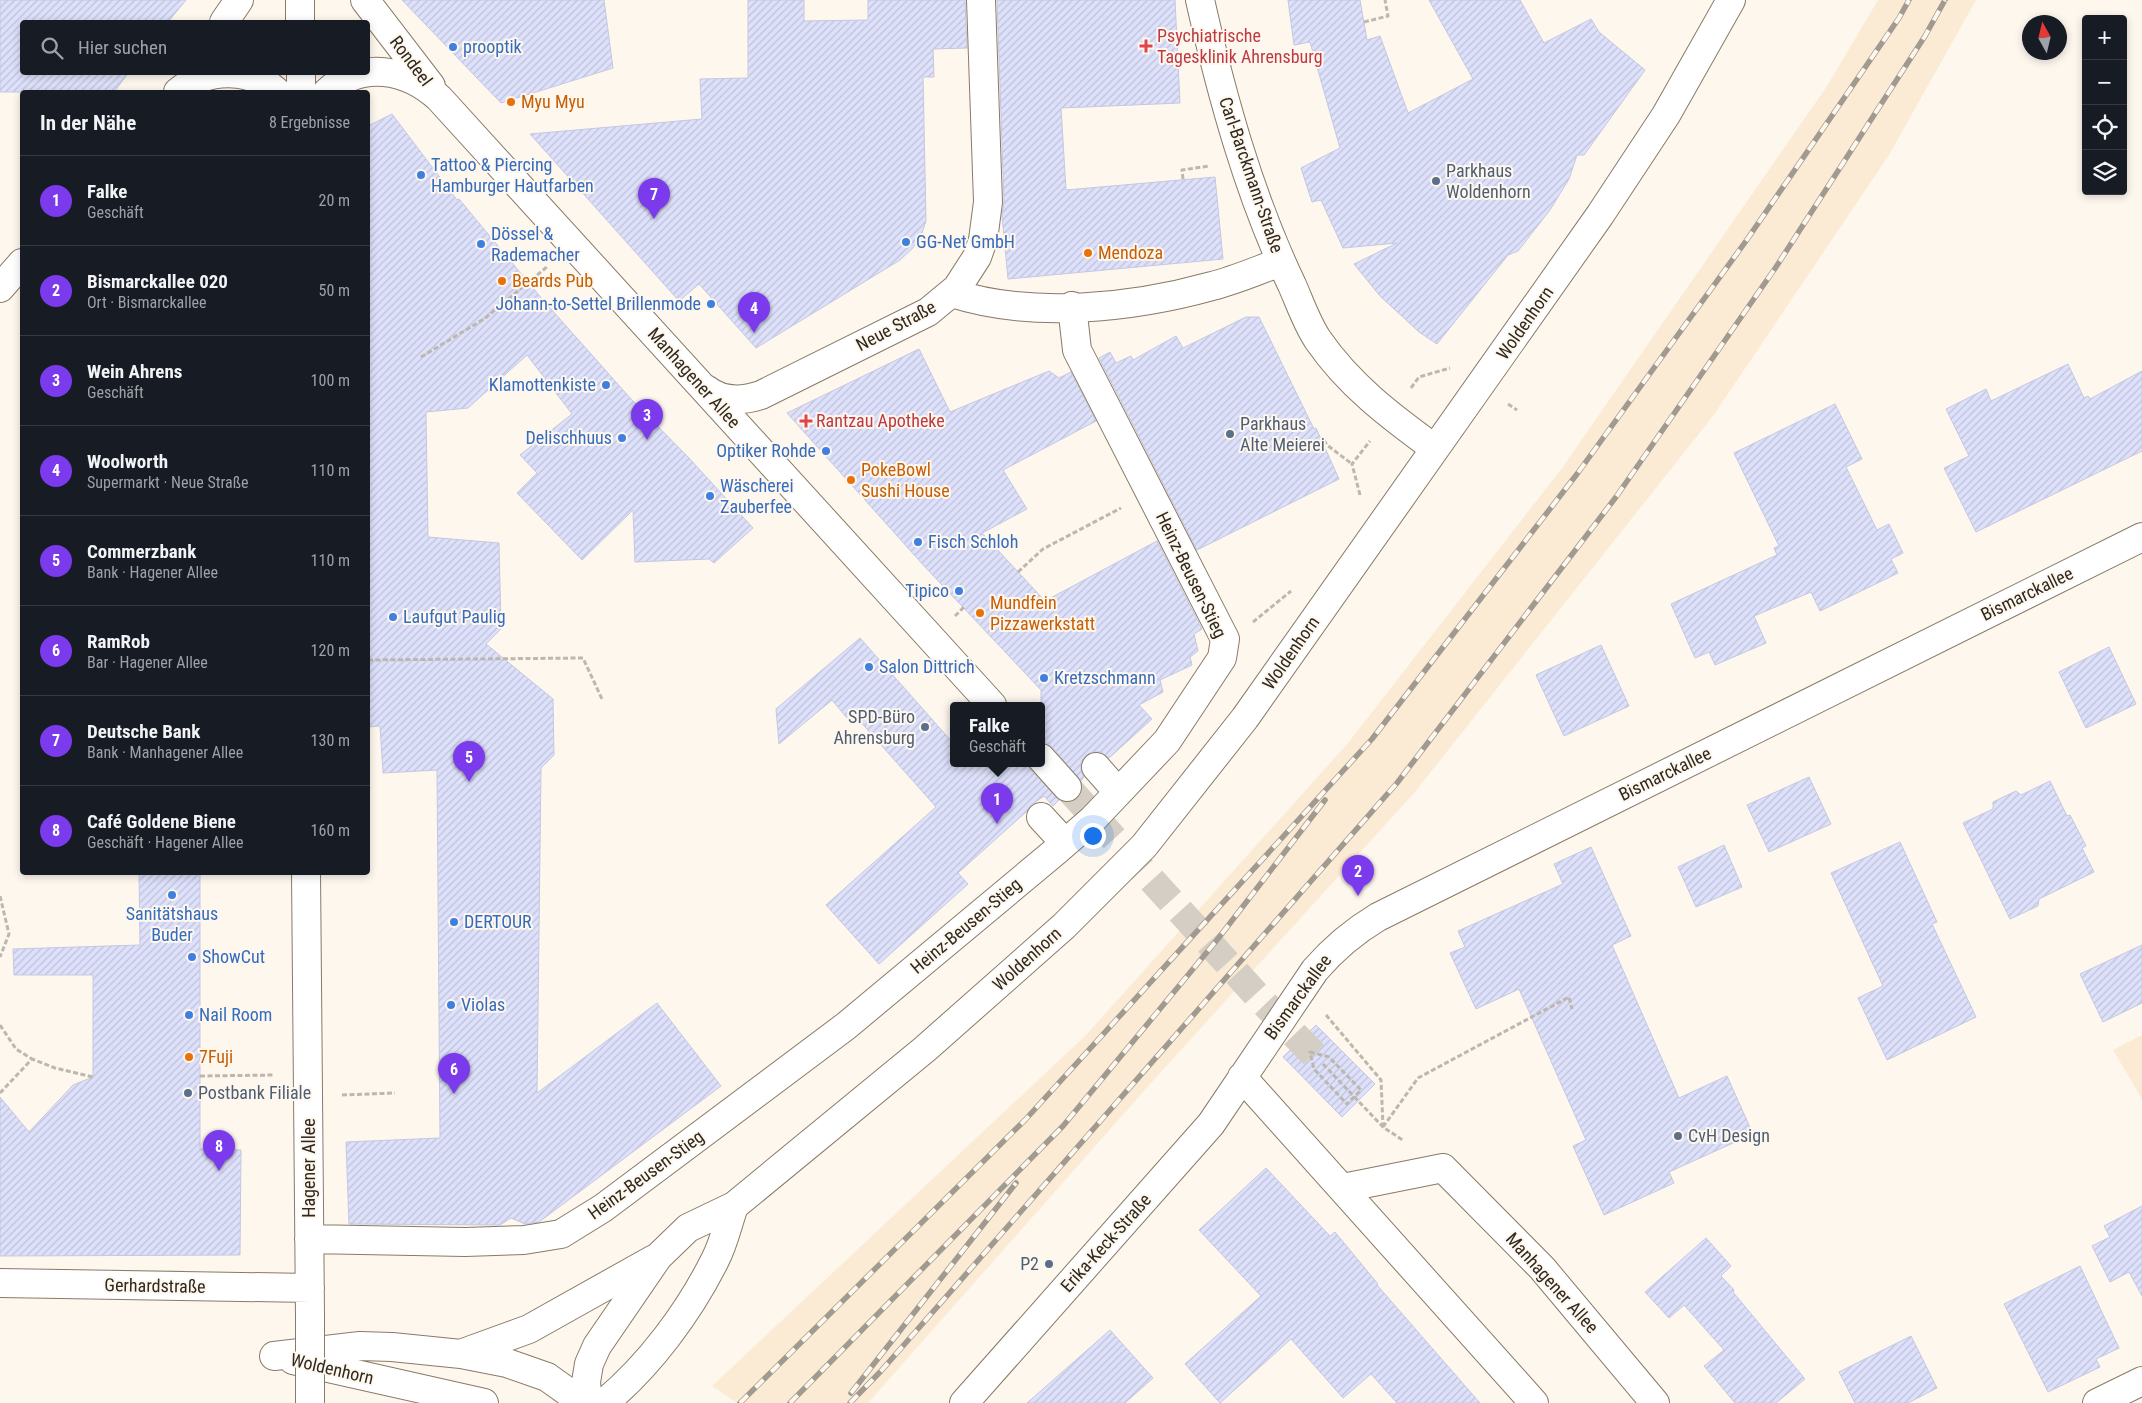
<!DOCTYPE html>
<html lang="de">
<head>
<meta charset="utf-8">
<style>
  :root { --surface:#171b24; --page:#242831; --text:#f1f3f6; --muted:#9ea1a6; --line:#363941; --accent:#7c3aed }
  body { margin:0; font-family:"Roboto Condensed",sans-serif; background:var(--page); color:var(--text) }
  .controls { position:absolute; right:15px; top:15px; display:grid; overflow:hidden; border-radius:5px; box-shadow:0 2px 8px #0003 }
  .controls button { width:45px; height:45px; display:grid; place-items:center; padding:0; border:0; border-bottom:1px solid var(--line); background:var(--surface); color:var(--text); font:25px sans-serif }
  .compass { position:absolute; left:2022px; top:15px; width:45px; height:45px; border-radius:50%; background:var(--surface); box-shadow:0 2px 8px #0003; rotate:352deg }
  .you { position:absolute; left:1092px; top:835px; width:18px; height:18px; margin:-12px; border:4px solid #fff; border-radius:50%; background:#1a73e8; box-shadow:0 0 0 8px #1a73e833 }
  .badge { display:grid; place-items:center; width:32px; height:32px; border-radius:50%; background:var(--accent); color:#fff; font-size:16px; font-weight:700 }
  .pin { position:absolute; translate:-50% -41px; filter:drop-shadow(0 1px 2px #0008) }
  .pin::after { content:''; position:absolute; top:26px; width:18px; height:15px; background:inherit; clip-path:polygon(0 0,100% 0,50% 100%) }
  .popup { position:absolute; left:950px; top:702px; width:95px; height:65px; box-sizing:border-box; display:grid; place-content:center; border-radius:5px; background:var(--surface); filter:drop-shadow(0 1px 4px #0005); font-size:16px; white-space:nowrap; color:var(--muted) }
  .popup b { font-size:19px; color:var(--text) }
  .popup::after { content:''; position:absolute; left:50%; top:100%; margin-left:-10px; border:10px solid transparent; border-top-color:var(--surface) }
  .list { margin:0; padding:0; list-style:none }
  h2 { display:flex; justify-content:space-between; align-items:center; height:65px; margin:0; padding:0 20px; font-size:21px }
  h2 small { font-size:16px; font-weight:400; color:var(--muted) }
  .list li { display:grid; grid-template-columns:32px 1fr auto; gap:15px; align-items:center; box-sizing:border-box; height:90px; padding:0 20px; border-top:1px solid var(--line) }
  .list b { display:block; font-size:19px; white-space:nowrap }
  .list p { margin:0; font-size:16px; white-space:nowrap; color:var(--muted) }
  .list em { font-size:16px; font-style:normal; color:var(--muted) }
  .icon { flex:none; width:28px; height:28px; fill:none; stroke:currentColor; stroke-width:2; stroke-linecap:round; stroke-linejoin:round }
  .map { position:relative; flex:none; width:2142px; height:1403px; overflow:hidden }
  .search { position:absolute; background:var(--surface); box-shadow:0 2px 8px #0003; left:20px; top:20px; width:350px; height:55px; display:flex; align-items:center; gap:12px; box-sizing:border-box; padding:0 18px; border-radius:5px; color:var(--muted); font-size:19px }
  .panel { position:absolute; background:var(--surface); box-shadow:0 2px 8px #0003; left:20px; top:90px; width:350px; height:785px; border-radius:5px }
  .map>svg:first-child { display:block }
  .built { fill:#fcebd4 }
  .building { fill:url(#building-hatch); stroke:#c4c8e0 }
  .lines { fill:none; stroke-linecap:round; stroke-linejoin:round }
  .street-tunnel { stroke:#d4cec5; stroke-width:28; stroke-dasharray:28 14; stroke-linecap:butt }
  .street-casing { stroke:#897a66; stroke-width:30 }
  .primary-casing { stroke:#897a66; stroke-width:30 }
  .path { stroke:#bdb7ae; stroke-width:3; stroke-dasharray:5 2.5; stroke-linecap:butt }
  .street { stroke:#fff; stroke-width:28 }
  .primary { stroke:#fff; stroke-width:28 }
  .rail-casing { stroke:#a09a91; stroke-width:5.5 }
  .rail { stroke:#fef7ee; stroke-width:4; stroke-dasharray:11; stroke-linecap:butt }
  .street-bridge-casing { stroke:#897a66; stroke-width:30; stroke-linecap:butt }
  .street-bridge { stroke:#fff; stroke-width:28 }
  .health-dot { fill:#e0444e; stroke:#fef7ee; stroke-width:2 }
  .shop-dot { fill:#3f7fe0; stroke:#fef7ee; stroke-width:2 }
  .food-dot { fill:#e8710a; stroke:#fef7ee; stroke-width:2 }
  .service-dot { fill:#5c6f8a; stroke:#fef7ee; stroke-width:2 }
  .labels { text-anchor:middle; stroke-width:4; stroke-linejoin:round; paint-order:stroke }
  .health-label { font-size:18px; fill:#be3a42; stroke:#fef7ee; text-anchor:start }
  .shop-label { font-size:18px; fill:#366cbe; stroke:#fef7ee; text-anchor:start }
  .street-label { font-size:18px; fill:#2e2820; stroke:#fef7ee }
  .food-label { font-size:18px; fill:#c56008; stroke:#fef7ee; text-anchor:start }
  .service-label { font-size:18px; fill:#4e5e75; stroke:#fef7ee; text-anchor:start }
</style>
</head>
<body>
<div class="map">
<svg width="2142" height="1403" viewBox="0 0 2142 1403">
  <defs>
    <pattern id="building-hatch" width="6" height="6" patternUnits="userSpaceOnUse" patternTransform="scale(1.25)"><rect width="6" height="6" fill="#dee1fb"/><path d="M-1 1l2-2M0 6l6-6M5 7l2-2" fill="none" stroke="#bfc1d7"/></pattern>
  </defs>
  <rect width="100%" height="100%" fill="#fef7ee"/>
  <path class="built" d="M 1878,0 L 1976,0 L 1889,155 L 1713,416 L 1415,792 L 1151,1083 L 868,1403 L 737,1403 L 712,1386 L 1086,1035 L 1348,743 L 1562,468 L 1827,86 Z
    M 2142,1035 L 2142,1099 L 2113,1050 Z"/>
  <path class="building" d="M 0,0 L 186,0 L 168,22 L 22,22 L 22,72 L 129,72 L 114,92 L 0,92 Z
    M 402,0 L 604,0 L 613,68 L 501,103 Z
    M 748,0 L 804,0 L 804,21 L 868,20 L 868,0 L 965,0 L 967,48 L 933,49 L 934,77 L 923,77 L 926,221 L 921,236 L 912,249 L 900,260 L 756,348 L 699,284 L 679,301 L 530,134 L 702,119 L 700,79 L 748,78 Z
    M 997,0 L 1175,0 L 1180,103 L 1061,108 L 1066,190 L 1215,177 L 1223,259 L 1008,279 L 1002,216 L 1004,201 Z
    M 1288,0 L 1360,0 L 1367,40 L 1380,36 L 1408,113 L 1473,79 L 1429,0 L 1520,0 L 1544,43 L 1591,19 L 1599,32 L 1645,70 L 1584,155 L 1577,155 L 1569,179 L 1550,210 L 1518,251 L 1508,255 L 1437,344 L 1419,332 L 1380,296 L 1354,264 L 1397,243 L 1343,248 L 1321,200 L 1312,202 L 1301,168 L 1340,148 L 1310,42 L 1294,45 Z
    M 392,114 L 457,200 L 459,199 L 543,300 L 631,399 L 689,458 L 753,528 L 714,563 L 709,559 L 635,562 L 633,510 L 582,560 L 517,493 L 537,473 L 520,455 L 572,414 L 527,355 L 468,408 L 426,412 L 428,537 L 499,543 L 501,629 L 486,644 L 553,699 L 554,755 L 541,768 L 537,1093 L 657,1003 L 721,1086 L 539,1222 L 525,1224 L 511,1218 L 500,1225 L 349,1224 L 346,1142 L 440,1138 L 437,770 L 383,773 L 380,726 L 368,727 L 368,126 Z
    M 1246,317 L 1259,317 L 1314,429 L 1316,428 L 1339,479 L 1197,550 L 1099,358 L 1110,352 L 1116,363 L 1131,356 L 1133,360 L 1176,336 L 1183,348 Z
    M 919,349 L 950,412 L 1049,371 L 1059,378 L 1071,372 L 1096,421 L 1003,470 L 1027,509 L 982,533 L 1045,601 L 1157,541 L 1202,629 L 1194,634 L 1198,651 L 1190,657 L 1192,665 L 1160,680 L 1163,692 L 1139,705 L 1152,719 L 1109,758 L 1101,752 L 1092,752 L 1085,756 L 1081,762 L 1081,771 L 1084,777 L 1081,781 L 1053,748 L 1046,743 L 1041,743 L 1041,690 L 925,567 L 787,413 Z
    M 2068,364 L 2084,398 L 2088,396 L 2090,399 L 2142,371 L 2142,451 L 1976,532 L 1944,468 L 1969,456 L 1946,409 L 1986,389 L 1991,401 Z
    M 1835,404 L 1862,459 L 1846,467 L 1877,530 L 1889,524 L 1903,553 L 1891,559 L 1898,573 L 1820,611 L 1811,592 L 1754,616 L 1766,643 L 1715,665 L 1709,652 L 1695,658 L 1671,604 L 1777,555 L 1774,548 L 1779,546 L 1734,453 Z
    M 860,638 L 953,743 L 953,763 L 1026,763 L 1029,768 L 1059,800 L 1053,806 L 1044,796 L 1031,805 L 1026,812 L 958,873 L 968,884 L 879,964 L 826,905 L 936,807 L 858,719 L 852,724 L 832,700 L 779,744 L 776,709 Z
    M 1601,645 L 1629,706 L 1564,736 L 1536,675 Z
    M 2109,647 L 2136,704 L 2086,728 L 2059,672 Z
    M 1809,777 L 1831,824 L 1769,852 L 1747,805 Z
    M 2050,781 L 2067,816 L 2070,815 L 2086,846 L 2082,848 L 2094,872 L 2039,899 L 2038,906 L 2010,919 L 1963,823 L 1993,809 L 1993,802 L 2016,791 L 2021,795 Z
    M 1900,842 L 1937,922 L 1932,924 L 1976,1017 L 1887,1060 L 1858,998 L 1883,986 L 1831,873 Z
    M 1724,845 L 1742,887 L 1696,907 L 1678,867 Z
    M 1591,847 L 1631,936 L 1612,945 L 1679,1098 L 1727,1076 L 1753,1134 L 1669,1172 L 1674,1183 L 1604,1215 L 1573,1146 L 1586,1140 L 1519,989 L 1476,1009 L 1450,953 L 1465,947 L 1458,931 L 1563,884 L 1554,864 Z
    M 139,872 L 200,872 L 200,1149 L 241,1150 L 240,1255 L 0,1256 L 0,1097 L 29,1132 L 73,1085 L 93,1077 L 93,975 L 14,975 L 13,949 L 140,945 Z
    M 2142,945 L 2142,1003 L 2103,1022 L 2080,974 Z
    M 1316,1025 L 1375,1084 L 1342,1117 L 1283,1057 Z
    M 1266,1168 L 1330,1236 L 1335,1232 L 1378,1284 L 1377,1285 L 1480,1403 L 1397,1403 L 1371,1374 L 1343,1398 L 1291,1339 L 1220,1403 L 1185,1364 L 1261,1296 L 1199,1230 Z
    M 2142,1206 L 2142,1296 L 2129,1272 L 2110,1282 L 2092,1246 L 2110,1237 L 2104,1226 Z
    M 1706,1238 L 1731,1266 L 1721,1276 L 1734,1290 L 1733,1292 L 1805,1379 L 1776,1403 L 1735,1403 L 1704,1366 L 1724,1350 L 1684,1305 L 1669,1318 L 1645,1292 Z
    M 2080,1266 L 2119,1348 L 2096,1359 L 2100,1367 L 2048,1392 L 2004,1304 Z
    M 1110,1330 L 1153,1378 L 1125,1403 L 1027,1403 Z
    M 1911,1336 L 1937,1388 L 1908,1403 L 1855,1403 L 1839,1372 Z"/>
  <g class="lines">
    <path class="street-tunnel" d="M 1067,787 L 1262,1001 L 1323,1064"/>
    <g class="street-casing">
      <path id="street" d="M 300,0 L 300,22
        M 365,0 L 431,86
        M 1200,0 C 1222,97 1249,195 1292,285 C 1300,303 1307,324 1318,340 C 1349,385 1390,416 1434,448
        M 224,22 L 239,0
        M 301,72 L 301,92
        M 178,92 C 206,68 249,66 277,92
        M 327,92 C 362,60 407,69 439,98 L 992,705
        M 0,288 L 22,263
        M 952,293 C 1031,319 1133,308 1212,286 C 1236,280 1258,270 1281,262
        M 706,389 C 722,402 743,401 761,395 L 928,312 L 957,288 L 977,257 L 983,240 L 988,202 L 981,0
        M 1041,758 L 1067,787
        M 1096,767 L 1118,792
        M 1041,817 L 1065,843
        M 306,872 L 310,1317
        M 1242,1077 L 1534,1403
        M 1343,1188 L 1443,1168 L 1542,1268 L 1655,1403
        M 309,1239 L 465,1242 L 524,1240 L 561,1234 L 603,1208 L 846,1026 L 1056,851 L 1093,819 L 1167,741 L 1222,658 L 1225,639 L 1077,350 L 1072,306
        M 0,1283 L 310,1288
        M 964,1403 L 1211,1124 L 1315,970 C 1334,948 1353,932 1378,917 L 2142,537
        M 2097,1403 L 2142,1381"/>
    </g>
    <g class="primary-casing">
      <path id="primary" d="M 463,1353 L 529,1329 L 654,1259
        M 274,1356 L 360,1346 L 392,1347 L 461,1354 L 507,1363 L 547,1377 L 568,1392 L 578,1403
        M 293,1360 L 484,1403
        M 588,1403 L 586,1382 L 589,1364 L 597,1346 L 658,1257 L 688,1228 L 734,1206 L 925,1049 L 1064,926 L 1144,846 L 1245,718 L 1600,215 L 1666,115 L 1731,0
        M 604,1403 C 649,1366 689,1312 715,1260 C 724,1243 728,1223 734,1206"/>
    </g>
    <path class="path" d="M 1364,22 L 1388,16 L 1385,0
      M 1183,179 L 1182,170 L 1209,166
      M 421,357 L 484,319 L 548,266
      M 1411,388 L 1419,377 L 1450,368
      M 1508,404 L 1517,410
      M 1324,440 L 1327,445 L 1352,464
      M 1360,495 L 1352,464 L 1370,441
      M 1018,572 L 1043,549 L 1121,508
      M 955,616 L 964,607
      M 1253,622 L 1291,591
      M 368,660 L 583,658 L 602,699
      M 0,896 L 9,934 L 0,957
      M 1326,1015 L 1381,1080 L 1383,1126
      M 0,1025 L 16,1049 L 32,1059
      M 1310,1052 L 1329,1057 L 1361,1090 L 1347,1104 L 1314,1069 Z
      M 1323,1064 L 1383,1127 L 1404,1141
      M 200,1076 L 275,1075
      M 0,1093 L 32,1059 L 55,1068 L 93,1077
      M 342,1095 L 395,1093
      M 1383,1127 L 1418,1078 L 1569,997 L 1572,1009"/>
    <use href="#street" class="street"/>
    <use href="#primary" class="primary"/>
    <g class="rail-casing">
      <path id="rail" d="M 851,1393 L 1016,1183
        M 740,1403 L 1025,1120 L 1372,739 L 1577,474 L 1746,241 L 1899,18 L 1909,0
        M 790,1403 L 1063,1126 L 1217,940 L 1325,800
        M 850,1403 L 881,1371 L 1397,783 L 1616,497 L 1776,267 L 1925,36 L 1945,0"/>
    </g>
    <use href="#rail" class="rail"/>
    <g class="street-bridge-casing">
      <path id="street-bridge" d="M 310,1317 L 310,1403"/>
    </g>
    <use href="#street-bridge" class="street-bridge"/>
  </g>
  <g class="health-dot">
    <path d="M1143.5 38.5h5v5h5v5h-5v5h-5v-5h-5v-5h5z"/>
    <path d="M803.5 413.5h5v5h5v5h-5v5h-5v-5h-5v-5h5z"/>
  </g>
  <g class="shop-dot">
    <circle cx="453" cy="47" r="5"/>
    <circle cx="421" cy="175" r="5"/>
    <circle cx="906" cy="242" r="5"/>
    <circle cx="481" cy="244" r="5"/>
    <circle cx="711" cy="304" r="5"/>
    <circle cx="606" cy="385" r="5"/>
    <circle cx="622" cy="438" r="5"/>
    <circle cx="826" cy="451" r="5"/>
    <circle cx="710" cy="496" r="5"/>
    <circle cx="918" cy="542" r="5"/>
    <circle cx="959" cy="591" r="5"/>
    <circle cx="393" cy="617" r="5"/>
    <circle cx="869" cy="667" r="5"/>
    <circle cx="1044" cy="678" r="5"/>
    <circle cx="172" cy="895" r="5"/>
    <circle cx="454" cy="922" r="5"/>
    <circle cx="192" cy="957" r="5"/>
    <circle cx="451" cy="1005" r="5"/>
    <circle cx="189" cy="1015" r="5"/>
  </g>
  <g class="food-dot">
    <circle cx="511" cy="102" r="5"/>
    <circle cx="1088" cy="253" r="5"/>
    <circle cx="502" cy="281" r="5"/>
    <circle cx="851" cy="480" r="5"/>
    <circle cx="980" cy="613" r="5"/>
    <circle cx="189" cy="1057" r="5"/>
  </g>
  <g class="service-dot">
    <circle cx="1436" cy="181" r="5"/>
    <circle cx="1230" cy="434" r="5"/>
    <circle cx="925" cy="727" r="5"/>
    <circle cx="188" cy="1093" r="5"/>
    <circle cx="1678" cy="1136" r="5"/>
    <circle cx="1049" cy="1264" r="5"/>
  </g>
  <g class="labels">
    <g class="health-label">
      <text x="1157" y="42">Psychiatrische<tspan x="1157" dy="21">Tagesklinik Ahrensburg</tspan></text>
      <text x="816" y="427">Rantzau Apotheke</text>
    </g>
    <g class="shop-label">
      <text x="463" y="53">prooptik</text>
      <text x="431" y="171">Tattoo &amp; Piercing<tspan x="431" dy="21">Hamburger Hautfarben</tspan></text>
      <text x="491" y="240">Dössel &amp;<tspan x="491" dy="21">Rademacher</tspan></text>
      <text x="916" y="248">GG-Net GmbH</text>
      <text x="701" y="310" text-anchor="end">Johann-to-Settel Brillenmode</text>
      <text x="596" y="391" text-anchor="end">Klamottenkiste</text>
      <text x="612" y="444" text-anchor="end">Delischhuus</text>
      <text x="816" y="457" text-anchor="end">Optiker Rohde</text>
      <text x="720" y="492">Wäscherei<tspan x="720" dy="21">Zauberfee</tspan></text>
      <text x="928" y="548">Fisch Schloh</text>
      <text x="949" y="597" text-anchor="end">Tipico</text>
      <text x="403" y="623">Laufgut Paulig</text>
      <text x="879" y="673">Salon Dittrich</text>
      <text x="1054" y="684">Kretzschmann</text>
      <text x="172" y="920" text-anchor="middle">Sanitätshaus<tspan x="172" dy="21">Buder</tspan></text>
      <text x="464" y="928">DERTOUR</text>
      <text x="202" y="963">ShowCut</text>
      <text x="461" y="1011">Violas</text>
      <text x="199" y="1021">Nail Room</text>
    </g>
    <g class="street-label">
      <text transform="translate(411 61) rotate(53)" y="6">Rondeel</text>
      <text transform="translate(1251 175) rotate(71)" y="6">Carl-Barckmann-Straße</text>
      <text transform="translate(1525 323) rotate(-55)" y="6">Woldenhorn</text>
      <text transform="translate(896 326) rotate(-28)" y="6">Neue Straße</text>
      <text transform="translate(694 378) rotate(48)" y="6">Manhagener Allee</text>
      <text transform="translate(1191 575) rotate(64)" y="6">Heinz-Beusen-Stieg</text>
      <text transform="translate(2027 594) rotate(-26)" y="6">Bismarckallee</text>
      <text transform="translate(1291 653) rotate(-55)" y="6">Woldenhorn</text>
      <text transform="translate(1665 774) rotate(-26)" y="6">Bismarckallee</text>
      <text transform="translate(966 926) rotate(-40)" y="6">Heinz-Beusen-Stieg</text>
      <text transform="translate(1027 959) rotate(-42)" y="6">Woldenhorn</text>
      <text transform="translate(1298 997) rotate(-54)" y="6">Bismarckallee</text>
      <text transform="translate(309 1168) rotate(-90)" y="6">Hagener Allee</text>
      <text transform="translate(646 1175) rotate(-36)" y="6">Heinz-Beusen-Stieg</text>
      <text transform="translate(1106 1243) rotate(-48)" y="6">Erika-Keck-Straße</text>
      <text transform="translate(1552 1283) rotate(48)" y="6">Manhagener Allee</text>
      <text transform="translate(155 1286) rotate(1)" y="6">Gerhardstraße</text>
      <text transform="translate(332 1369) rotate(13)" y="6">Woldenhorn</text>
    </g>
    <g class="food-label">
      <text x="521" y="108">Myu Myu</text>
      <text x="1098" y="259">Mendoza</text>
      <text x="512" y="287">Beards Pub</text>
      <text x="861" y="476">PokeBowl<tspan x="861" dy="21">Sushi House</tspan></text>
      <text x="990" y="609">Mundfein<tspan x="990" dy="21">Pizzawerkstatt</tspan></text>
      <text x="199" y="1063">7Fuji</text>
    </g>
    <g class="service-label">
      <text x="1446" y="177">Parkhaus<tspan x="1446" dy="21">Woldenhorn</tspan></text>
      <text x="1240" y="430">Parkhaus<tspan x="1240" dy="21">Alte Meierei</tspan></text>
      <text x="915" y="723" text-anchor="end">SPD-Büro<tspan x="915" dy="21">Ahrensburg</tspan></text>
      <text x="198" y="1099">Postbank Filiale</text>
      <text x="1688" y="1142">CvH Design</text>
      <text x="1039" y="1270" text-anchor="end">P2</text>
    </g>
  </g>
</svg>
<div class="controls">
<button>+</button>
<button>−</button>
<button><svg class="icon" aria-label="locate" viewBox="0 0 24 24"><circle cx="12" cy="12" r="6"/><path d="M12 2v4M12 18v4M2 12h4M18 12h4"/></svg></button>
<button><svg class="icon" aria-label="layers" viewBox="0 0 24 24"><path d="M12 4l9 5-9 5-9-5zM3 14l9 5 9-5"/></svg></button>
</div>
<svg class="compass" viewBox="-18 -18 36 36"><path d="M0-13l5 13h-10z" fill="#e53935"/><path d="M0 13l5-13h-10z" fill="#9ea1a6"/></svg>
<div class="you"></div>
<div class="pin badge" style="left:997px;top:824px">1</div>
<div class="popup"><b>Falke</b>Geschäft</div>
<div class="pin badge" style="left:1358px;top:896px">2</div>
<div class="pin badge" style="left:647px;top:440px">3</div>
<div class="pin badge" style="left:754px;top:333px">4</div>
<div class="pin badge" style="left:469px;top:782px">5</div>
<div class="pin badge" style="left:454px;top:1094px">6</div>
<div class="pin badge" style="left:654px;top:219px">7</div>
<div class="pin badge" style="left:219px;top:1171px">8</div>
<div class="search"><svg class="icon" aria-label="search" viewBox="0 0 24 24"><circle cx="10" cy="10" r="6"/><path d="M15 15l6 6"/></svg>Hier suchen</div>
<section class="panel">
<h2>In der Nähe<small>8 Ergebnisse</small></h2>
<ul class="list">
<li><span class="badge">1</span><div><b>Falke</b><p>Geschäft</p></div><em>20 m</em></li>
<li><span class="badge">2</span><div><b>Bismarckallee 020</b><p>Ort · Bismarckallee</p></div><em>50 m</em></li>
<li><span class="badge">3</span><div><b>Wein Ahrens</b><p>Geschäft</p></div><em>100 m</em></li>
<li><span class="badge">4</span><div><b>Woolworth</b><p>Supermarkt · Neue Straße</p></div><em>110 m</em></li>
<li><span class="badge">5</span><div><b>Commerzbank</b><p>Bank · Hagener Allee</p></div><em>110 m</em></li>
<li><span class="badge">6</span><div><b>RamRob</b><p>Bar · Hagener Allee</p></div><em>120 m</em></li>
<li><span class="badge">7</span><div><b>Deutsche Bank</b><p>Bank · Manhagener Allee</p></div><em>130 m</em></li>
<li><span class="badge">8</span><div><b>Café Goldene Biene</b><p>Geschäft · Hagener Allee</p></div><em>160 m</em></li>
</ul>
</section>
</div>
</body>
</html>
